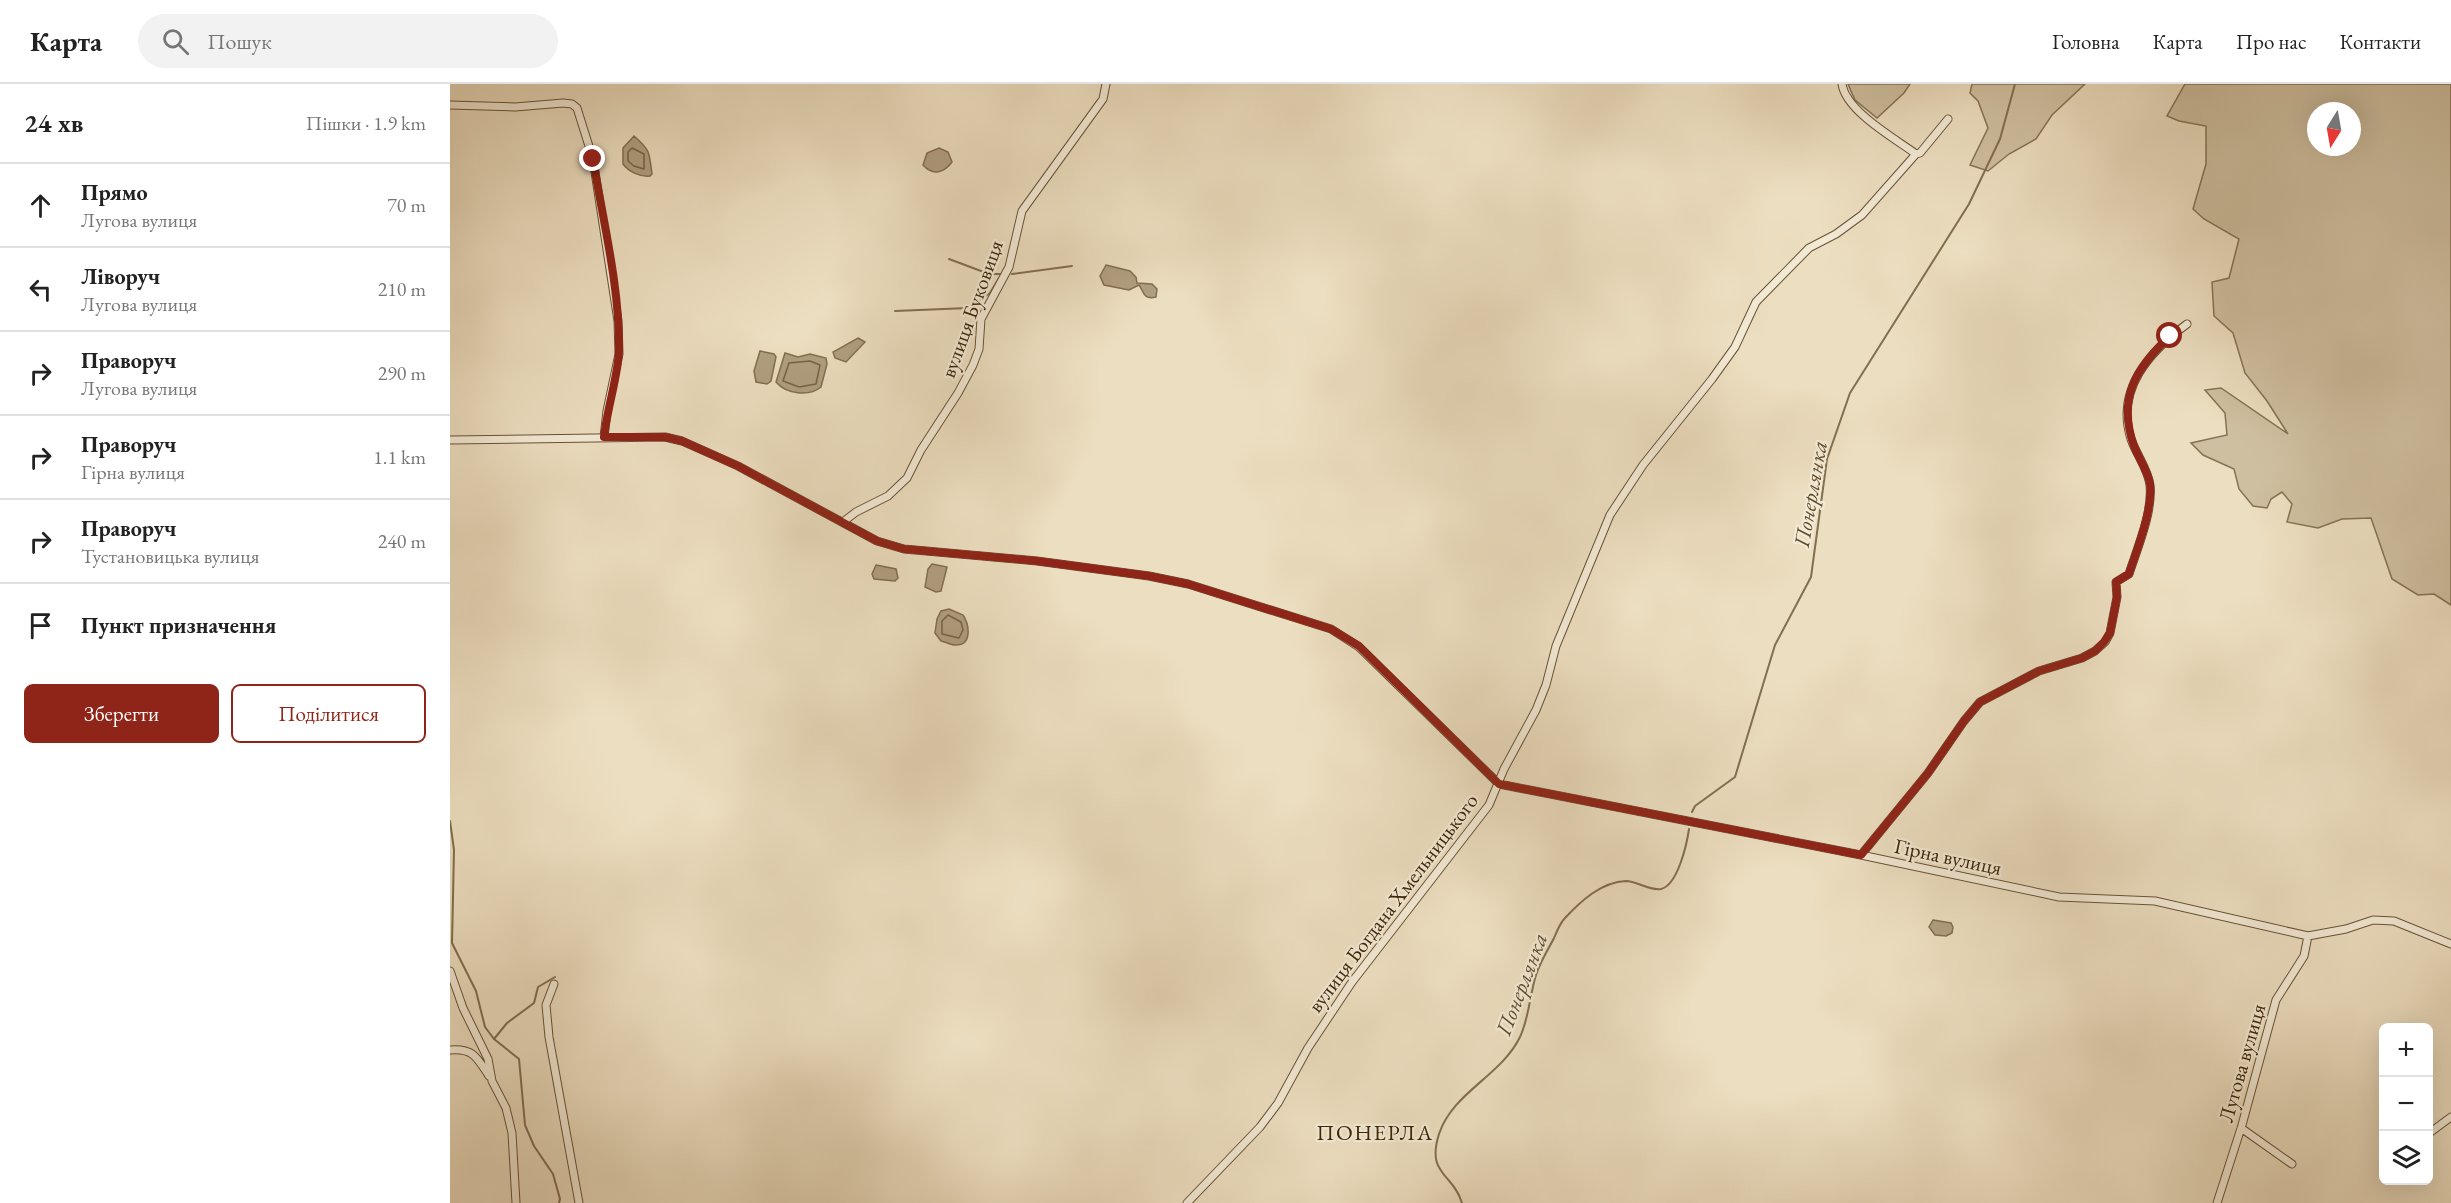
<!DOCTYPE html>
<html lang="uk">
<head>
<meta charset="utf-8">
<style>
  :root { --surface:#fff; --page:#f2f2f2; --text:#222; --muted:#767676; --line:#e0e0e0; --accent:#8f2418 }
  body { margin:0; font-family:"EB Garamond",serif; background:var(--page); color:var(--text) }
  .controls { position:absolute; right:18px; bottom:18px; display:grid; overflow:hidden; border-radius:9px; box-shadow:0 6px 24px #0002 }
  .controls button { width:54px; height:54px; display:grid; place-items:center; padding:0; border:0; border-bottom:2px solid var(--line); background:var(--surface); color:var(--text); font:30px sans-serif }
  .compass { position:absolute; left:1857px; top:18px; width:54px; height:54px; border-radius:50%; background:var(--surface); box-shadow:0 6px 24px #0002; rotate:191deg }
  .stop { position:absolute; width:18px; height:18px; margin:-14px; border:4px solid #8f2418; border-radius:50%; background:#fff }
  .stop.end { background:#8f2418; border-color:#fff; box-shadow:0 2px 6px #0008 }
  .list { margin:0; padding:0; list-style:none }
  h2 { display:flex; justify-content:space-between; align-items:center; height:78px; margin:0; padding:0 24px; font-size:26px }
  h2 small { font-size:20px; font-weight:400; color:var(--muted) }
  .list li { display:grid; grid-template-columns:39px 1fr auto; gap:18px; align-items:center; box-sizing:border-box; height:84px; padding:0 24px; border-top:2px solid var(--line) }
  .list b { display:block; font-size:22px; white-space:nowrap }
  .list p { margin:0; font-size:20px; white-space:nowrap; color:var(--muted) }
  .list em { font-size:20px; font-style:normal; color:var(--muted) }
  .actions { display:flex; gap:12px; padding:18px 24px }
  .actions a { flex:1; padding:14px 0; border:2px solid var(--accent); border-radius:9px; text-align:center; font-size:21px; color:var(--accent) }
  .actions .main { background:var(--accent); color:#fff }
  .icon { flex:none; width:33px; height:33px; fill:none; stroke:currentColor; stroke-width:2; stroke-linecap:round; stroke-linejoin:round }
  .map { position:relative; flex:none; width:2001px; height:1119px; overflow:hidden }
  header { display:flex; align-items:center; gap:36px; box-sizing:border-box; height:84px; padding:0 30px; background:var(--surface); border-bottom:2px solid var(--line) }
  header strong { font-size:28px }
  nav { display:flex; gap:33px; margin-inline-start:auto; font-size:21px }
  .search { width:420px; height:54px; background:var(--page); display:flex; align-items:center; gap:15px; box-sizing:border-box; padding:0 21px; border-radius:33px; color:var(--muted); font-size:22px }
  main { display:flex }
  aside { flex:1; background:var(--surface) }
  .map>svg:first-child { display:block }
  .green { fill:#cebfa0; stroke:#857253; stroke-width:1.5; fill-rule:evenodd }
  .water { fill:#b09f81; stroke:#826e50; stroke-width:1.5 }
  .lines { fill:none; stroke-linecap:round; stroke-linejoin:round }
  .shore { stroke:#766244; stroke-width:1.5 }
  .stream { stroke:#826e50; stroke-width:2 }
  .minor-casing { stroke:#685334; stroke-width:9 }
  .minor { stroke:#f3ead6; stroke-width:7 }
  .route { stroke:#8f2418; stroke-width:8 }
  .labels { text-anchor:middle; stroke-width:4.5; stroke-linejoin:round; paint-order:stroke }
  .street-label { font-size:21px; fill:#3c2506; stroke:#f3ead6 }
  .water-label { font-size:22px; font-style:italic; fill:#5f4a2b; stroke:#f3ead6 }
  .neighbourhood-label { font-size:22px; letter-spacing:1.5px; fill:#3c2506; stroke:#f3ead6 }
</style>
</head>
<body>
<header>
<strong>Карта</strong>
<div class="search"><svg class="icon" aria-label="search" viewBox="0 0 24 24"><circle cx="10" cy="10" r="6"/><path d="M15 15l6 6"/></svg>Пошук</div>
<nav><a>Головна</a><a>Карта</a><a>Про нас</a><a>Контакти</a></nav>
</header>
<main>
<aside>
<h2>24 хв<small>Пішки · 1.9 km</small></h2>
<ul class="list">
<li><svg class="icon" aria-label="ahead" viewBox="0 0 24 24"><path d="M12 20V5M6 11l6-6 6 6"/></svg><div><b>Прямо</b><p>Лугова вулиця</p></div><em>70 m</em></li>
<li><svg class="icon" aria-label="left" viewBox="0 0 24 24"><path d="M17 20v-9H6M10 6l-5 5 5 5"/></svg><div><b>Ліворуч</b><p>Лугова вулиця</p></div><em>210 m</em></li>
<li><svg class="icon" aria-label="right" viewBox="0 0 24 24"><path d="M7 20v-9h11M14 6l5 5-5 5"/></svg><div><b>Праворуч</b><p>Лугова вулиця</p></div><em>290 m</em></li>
<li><svg class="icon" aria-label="right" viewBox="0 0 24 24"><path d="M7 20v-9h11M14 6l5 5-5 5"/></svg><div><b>Праворуч</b><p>Гірна вулиця</p></div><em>1.1 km</em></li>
<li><svg class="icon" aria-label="right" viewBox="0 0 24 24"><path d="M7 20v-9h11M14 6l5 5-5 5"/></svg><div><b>Праворуч</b><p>Тустановицька вулиця</p></div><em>240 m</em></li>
<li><svg class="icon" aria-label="arrive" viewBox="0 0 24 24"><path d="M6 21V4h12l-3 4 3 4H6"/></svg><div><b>Пункт призначення</b></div></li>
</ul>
<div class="actions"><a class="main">Зберегти</a><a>Поділитися</a></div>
</aside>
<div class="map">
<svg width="2001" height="1119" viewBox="0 0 2001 1119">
  <rect width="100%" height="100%" fill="#ecdec0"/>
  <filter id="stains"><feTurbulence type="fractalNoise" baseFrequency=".00333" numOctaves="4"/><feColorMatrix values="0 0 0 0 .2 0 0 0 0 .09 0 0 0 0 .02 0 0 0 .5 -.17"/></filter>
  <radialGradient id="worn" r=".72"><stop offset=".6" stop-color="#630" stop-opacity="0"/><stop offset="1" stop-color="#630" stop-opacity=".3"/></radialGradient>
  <path class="green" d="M 1398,0 L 1460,0 L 1454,9 L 1427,34 L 1405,16 Z
    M 1522,0 L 1635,0 L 1602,31 L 1586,55 L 1559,70 L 1538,87 L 1520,81 L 1538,44 L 1528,17 L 1520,9 Z
    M 1735,0 L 2001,0 L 2001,521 L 1984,510 L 1968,511 L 1942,495 L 1921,434 L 1892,435 L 1868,444 L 1837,438 L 1842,420 L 1832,408 L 1821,415 L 1817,424 L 1803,422 L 1789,405 L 1784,385 L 1753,371 L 1741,359 L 1777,351 L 1775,329 L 1755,306 L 1771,304 L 1838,350 L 1817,317 L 1795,289 L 1783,249 L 1764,232 L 1762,198 L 1779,194 L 1789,155 L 1754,135 L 1743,125 L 1756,80 L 1756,42 L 1729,37 L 1717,32 ZM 1866,27 L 1902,27 L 1902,63 L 1866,63 Z"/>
  <path class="water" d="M 184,52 C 201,67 199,68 202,90 L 200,92 C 190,93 179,88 173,80 L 173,64 Z
    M 489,64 L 498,68 L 502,78 C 494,89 483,92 473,81 L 477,69 Z
    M 656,181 L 680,187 L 686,193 L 687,199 L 702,200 L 707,205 L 706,213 C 693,216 694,208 689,201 L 679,206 L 654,201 L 650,192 Z
    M 408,254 L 415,258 L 396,278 L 385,274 L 383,268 Z
    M 310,267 L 324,270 L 326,273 L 321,297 L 317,300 L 306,298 L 304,287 Z
    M 335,269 L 348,273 L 360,270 L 376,274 L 377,280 L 371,303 C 359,313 336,310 326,298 Z
    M 482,480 L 497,483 L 491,507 L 486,508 L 475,503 L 478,485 Z
    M 426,481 L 446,485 L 448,494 L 445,497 L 424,495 L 422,490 Z
    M 499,525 L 513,531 C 519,540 523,562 505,561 C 501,561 496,558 491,557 L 485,549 L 487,535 L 491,527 Z
    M 1483,836 L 1501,839 L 1503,843 L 1502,849 L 1496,852 L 1485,851 L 1479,843 Z"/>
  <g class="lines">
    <path class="shore" d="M 182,64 L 194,70 L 194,85 L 184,82 L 178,77 L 178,68 Z
      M 360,277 L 370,281 L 366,300 L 349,303 L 333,297 L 339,279 Z
      M 498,531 L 511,538 L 513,546 L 509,554 L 492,550 L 492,537 Z"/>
    <path class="stream" d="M 499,175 L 539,190 L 551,190
      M 562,190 L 622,182
      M 445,227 L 518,224 L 540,209 L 549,194
      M 1242,728 L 1245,722 L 1285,693 L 1325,561 L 1361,493 L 1377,375 L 1400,309 L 1519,120 L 1550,55 L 1565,0
      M 0,737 L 4,766 L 2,859 L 26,907 L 35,943 L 44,955 L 69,975 L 75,1041 L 84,1062 L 103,1090 L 110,1115 L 109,1119
      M 44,955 L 57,939 L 84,919 L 88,903 L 105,893
      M 1012,1119 C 1003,1089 976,1091 989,1050 C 1003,1008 1051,992 1070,953 C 1079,934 1080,910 1086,891 C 1090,878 1098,866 1104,854 C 1107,847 1110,839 1115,834 C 1131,817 1151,798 1176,797 C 1187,797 1199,807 1211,805 C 1228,801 1237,759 1239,745"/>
    <g class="minor-casing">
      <path id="minor" d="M 1392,0 C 1396,27 1444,54 1466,70
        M 0,21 L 65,23 L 113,19 L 122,20 L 127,24 L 143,75 L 168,237 L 169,270 L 157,327 L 154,353
        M 0,356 L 215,353 L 232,357 L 288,382 L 427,457 L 454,465 L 587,477 L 699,492 L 738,500 L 881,545 L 909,563 L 1049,700 L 1411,771 L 1609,813 L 1705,817 L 1858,852 L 1896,845 L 1923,836 L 1944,837 L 2001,860
        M 393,438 L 406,428 L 438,412 L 457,394 L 471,366 L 508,309 L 523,281 L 529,265 L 531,235 L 559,183 L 572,127 L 653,15 L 656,0
        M 1411,771 L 1478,689 L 1514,637 L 1530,618 L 1589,587 L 1632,574 L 1645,567 L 1655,558 L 1660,549 L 1667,513 L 1666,498 L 1679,490 C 1687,465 1703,428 1700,401 C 1698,385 1686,370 1681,355 C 1665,305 1700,267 1737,240
        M 0,887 L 13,924 L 38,975 L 42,997 L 56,1024 L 62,1049 L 66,1119
        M 104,900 L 96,921 L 99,953 L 129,1119
        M 0,966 C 24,964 27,974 39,992
        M 1791,1044 L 1842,1080
        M 1978,1050 L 2001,1033
        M 737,1119 L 810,1043 L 828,1019 L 858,964 L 902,898 L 1039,721 L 1054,685 L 1086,626 L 1096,601 L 1106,562 L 1160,431 L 1193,381 L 1262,295 L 1285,263 L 1306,218 L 1359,164 L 1386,150 L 1412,131 L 1466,70 L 1470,69 L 1498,35
        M 1767,1119 L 1792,1041 L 1826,916 L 1854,872 L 1858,852"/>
    </g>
    <use href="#minor" class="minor"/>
  </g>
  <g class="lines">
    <path class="route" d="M 143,75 C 153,137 170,204 169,267 C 168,292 157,325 154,353 L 215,353 L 232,357 L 288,382 L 427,457 L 454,465 L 587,477 L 699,492 L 738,500 L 881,545 L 909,562 L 1049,700 L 1411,771 L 1478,689 L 1514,637 L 1530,618 L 1589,587 L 1632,574 L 1645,567 L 1654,558 L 1660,549 L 1667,513 L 1666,498 L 1679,490 C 1687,465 1703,426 1700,400 C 1698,387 1689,375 1684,362 C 1667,314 1686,284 1720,252"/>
  </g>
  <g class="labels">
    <g class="street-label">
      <text transform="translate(522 225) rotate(-70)" y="7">вулиця Буковиця</text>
      <text transform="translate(1498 773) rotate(12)" y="7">Гірна вулиця</text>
      <text transform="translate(943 819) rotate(-53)" y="7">вулиця Богдана Хмельницького</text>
      <text transform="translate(1792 979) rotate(-74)" y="7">Лугова вулиця</text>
    </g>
    <g class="water-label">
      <text transform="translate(1360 410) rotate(-80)" y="8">Понерлянка</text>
      <text transform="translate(1071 900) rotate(-69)" y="8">Понерлянка</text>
    </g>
    <g class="neighbourhood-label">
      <text x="925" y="1056">ПОНЕРЛА</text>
    </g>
  </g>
  <rect width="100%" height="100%" filter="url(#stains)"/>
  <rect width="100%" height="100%" fill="url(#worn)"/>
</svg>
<div class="controls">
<button>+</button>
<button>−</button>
<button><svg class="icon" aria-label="layers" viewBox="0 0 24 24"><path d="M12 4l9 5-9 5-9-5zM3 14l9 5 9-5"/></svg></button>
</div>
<svg class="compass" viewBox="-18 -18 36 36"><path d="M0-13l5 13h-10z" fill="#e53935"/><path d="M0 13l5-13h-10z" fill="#767676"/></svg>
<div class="stop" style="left:1720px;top:252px"></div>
<div class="stop end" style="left:143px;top:75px"></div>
</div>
</main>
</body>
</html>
